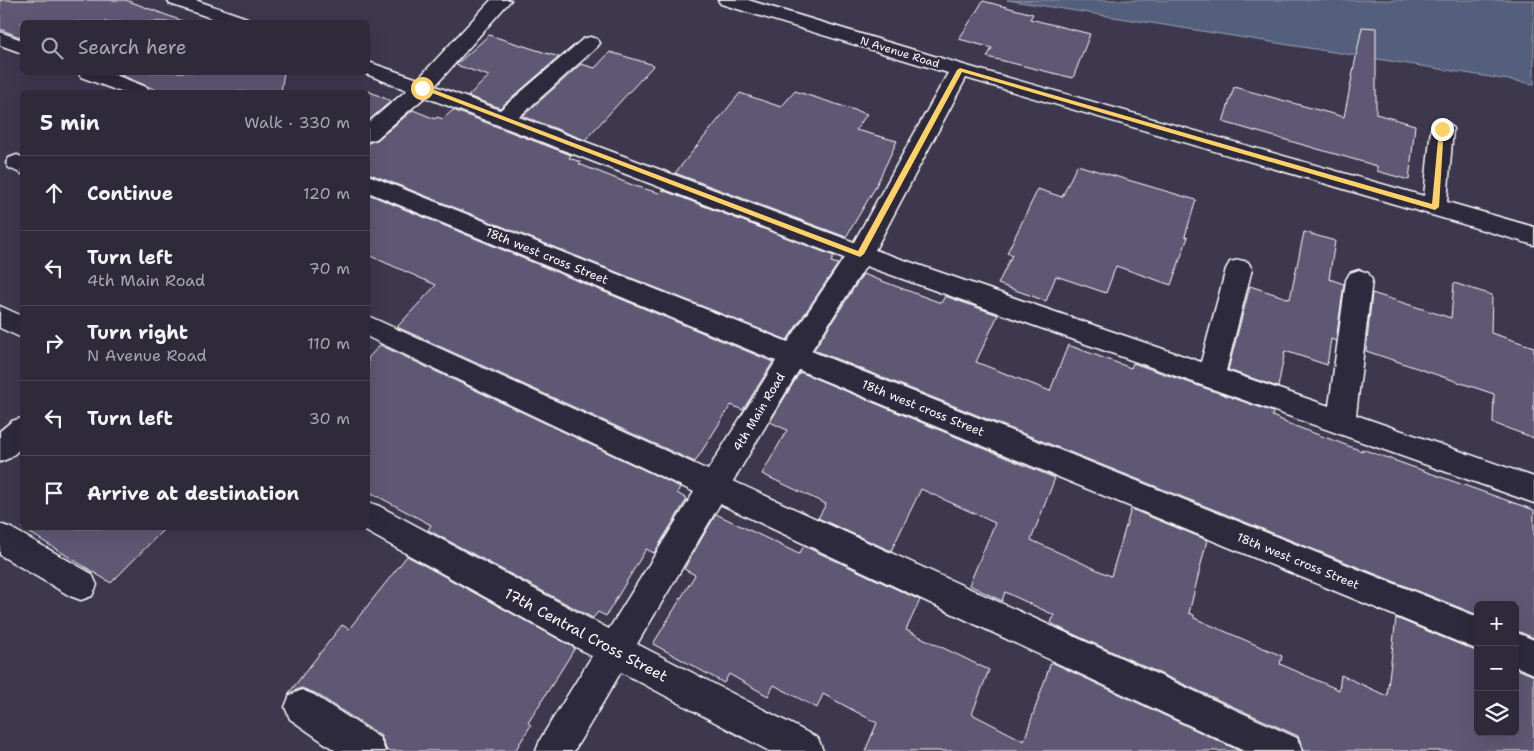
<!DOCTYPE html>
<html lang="en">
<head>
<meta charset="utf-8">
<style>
  :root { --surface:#2e2a3a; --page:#363242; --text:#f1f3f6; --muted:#a7a7af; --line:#494654 }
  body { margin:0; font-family:"Shantell Sans",sans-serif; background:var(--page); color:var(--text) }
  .controls { position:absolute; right:15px; bottom:15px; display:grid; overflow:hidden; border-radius:8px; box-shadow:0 5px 20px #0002 }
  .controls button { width:45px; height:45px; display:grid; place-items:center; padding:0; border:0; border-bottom:1px solid var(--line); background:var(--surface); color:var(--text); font:25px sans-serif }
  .stop { position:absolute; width:15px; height:15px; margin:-11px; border:4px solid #ffd166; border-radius:50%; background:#fff }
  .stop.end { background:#ffd166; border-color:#fff; box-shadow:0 1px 5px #0008 }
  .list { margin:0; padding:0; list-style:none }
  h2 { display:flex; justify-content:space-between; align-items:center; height:65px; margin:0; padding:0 20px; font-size:21px }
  h2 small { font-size:16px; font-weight:400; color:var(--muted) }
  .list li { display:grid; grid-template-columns:32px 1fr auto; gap:15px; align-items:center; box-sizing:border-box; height:75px; padding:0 20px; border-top:1px solid var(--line) }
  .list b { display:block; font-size:19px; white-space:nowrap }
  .list p { margin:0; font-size:16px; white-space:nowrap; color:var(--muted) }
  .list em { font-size:16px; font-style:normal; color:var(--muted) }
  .icon { flex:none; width:28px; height:28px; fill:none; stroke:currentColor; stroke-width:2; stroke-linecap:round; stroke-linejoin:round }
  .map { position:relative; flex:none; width:1534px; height:751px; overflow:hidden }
  .search { position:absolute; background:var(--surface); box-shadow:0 5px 20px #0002; left:20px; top:20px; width:350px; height:55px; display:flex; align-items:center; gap:12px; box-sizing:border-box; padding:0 18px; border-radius:8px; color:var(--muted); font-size:19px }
  .panel { position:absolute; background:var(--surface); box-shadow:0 5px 20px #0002; left:20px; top:90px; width:350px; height:440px; border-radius:8px }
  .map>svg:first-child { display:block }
  .water { fill:#525f7b; stroke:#979fb0 }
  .building { fill:#5f5875; stroke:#fff }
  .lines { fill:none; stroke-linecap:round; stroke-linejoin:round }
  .minor-casing { stroke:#fff; stroke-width:3 }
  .minor { fill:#2f2a3d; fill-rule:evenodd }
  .route { fill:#ffd166 }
  .labels { text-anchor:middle; stroke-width:4.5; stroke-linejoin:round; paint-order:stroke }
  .far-street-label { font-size:11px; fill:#fff; stroke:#2f2a3d }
  .street-label { font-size:12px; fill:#fff; stroke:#2f2a3d }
  .near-street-label { font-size:15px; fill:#fff; stroke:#2f2a3d }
</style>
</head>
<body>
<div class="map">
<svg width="1534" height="751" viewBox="0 0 1534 751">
  <rect width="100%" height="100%" fill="#3d384e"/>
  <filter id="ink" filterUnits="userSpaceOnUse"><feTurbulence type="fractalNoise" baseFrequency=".02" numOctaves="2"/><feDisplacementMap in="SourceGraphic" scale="10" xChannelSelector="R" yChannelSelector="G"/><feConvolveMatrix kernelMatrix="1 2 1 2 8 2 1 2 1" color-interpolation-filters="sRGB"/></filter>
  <g filter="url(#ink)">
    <path class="water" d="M 1007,0 L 1534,0 L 1534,84 Z"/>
    <path class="building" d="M 0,0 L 126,0 L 185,22 L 22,22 L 22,38 L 0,29 Z
      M 983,1 L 1033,14 L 1030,19 L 1090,34 L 1073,78 L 987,57 L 992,48 L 959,39 Z
      M 1362,27 L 1376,28 L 1376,114 L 1415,125 L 1409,180 L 1377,171 L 1377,166 L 1223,122 L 1234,87 L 1344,117 Z
      M 489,35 L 559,57 L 500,108 L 468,96 L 489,76 L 456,65 Z
      M 610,52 L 654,65 L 585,140 L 523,116 L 581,64 L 595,68 Z
      M 114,72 L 284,72 L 281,92 L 161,92 Z
      M 368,91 L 391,101 L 368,121 Z
      M 795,91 L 867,114 L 856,130 L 897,141 L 875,188 L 846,237 L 675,173 L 740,93 L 781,107 Z
      M 413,110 L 435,119 L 437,117 L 443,119 L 453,110 L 571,155 L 569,158 L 581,162 L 579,164 L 635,186 L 659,193 L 662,190 L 834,256 L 831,262 L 838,264 L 787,340 L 368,173 L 368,143 L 377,140 Z
      M 1077,165 L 1196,200 L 1185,236 L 1188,237 L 1171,285 L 1116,266 L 1106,293 L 1056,276 L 1046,301 L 998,284 L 1012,255 L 1007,253 L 1038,189 L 1062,197 Z
      M 368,194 L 773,362 L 743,410 L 731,405 L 695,462 L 397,327 L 436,285 L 368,255 Z
      M 1304,232 L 1335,241 L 1329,279 L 1344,284 L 1336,341 L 1331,339 L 1327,365 L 1285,351 L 1278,387 L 1228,370 L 1250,286 L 1290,299 Z
      M 863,274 L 941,303 L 945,296 L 998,315 L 976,362 L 1050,391 L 1068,345 L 1131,368 L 1133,363 L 1216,392 L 1273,412 L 1272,416 L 1284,421 L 1284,422 L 1362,451 L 1362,449 L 1534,510 L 1534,638 L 1515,630 L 1515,605 L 1478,605 L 1478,615 L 814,350 Z
      M 1454,283 L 1492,295 L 1491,333 L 1534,347 L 1534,438 L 1493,423 L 1494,394 L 1366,351 L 1372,293 L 1451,318 Z
      M 380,345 L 680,487 L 677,493 L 687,499 L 654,553 L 646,549 L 606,616 L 598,612 L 593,618 L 428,530 L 431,525 L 368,491 L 368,358 Z
      M 800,372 L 1055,478 L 1031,540 L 1111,576 L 1131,509 L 1207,540 L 1189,613 L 1194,615 L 1194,618 L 1282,656 L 1280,664 L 1339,690 L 1341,675 L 1387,696 L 1396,618 L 1478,652 L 1478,732 L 1515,732 L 1515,668 L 1534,676 L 1534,751 L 1304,751 L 1298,736 L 1062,629 L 1051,623 L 1054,615 L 1005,592 L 1002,601 L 969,585 L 995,523 L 921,489 L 891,551 L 818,518 L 826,504 L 762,474 L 787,430 L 770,422 Z
      M 716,514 L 799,554 L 804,546 L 920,600 L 906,630 L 989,670 L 972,714 L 1024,741 L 1051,662 L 1240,751 L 865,751 L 877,723 L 823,694 L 817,708 L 774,685 L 768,696 L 729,674 L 724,683 L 653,644 L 695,575 L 684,569 Z
      M 22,528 L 165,528 L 111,583 Z
      M 407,556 L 575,648 L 528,723 L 531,725 L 515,751 L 387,751 L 381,736 L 315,693 L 301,688 L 288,694 L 342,625 L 349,629 Z"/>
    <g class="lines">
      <g class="minor-casing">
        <path id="minor" d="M 167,0 L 195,0 L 247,18 L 250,22 L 223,22 L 170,4 Z
          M 491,0 L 511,0 L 435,86 L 500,110 L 583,39 L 590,37 L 597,39 L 600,43 L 597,47 L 519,117 L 854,242 L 948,73 L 721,4 L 718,0 L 748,0 L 967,66 L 1424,196 L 1431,129 L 1434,124 L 1442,122 L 1450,124 L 1453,129 L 1447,202 L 1534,227 L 1534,245 L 966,78 L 875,250 L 1201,362 L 1226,269 L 1230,262 L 1239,260 L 1248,262 L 1252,269 L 1226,371 L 1329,406 L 1346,280 L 1350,273 L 1359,270 L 1368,273 L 1372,280 L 1356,415 L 1534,477 L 1534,503 L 866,266 L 811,351 L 1478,617 L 1478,650 L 799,370 L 733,481 L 1297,738 L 1302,751 L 1244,751 L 720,504 L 637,644 L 818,738 L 823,751 L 769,751 L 621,672 L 574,751 L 536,751 L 541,738 L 592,656 L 360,528 L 368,528 L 368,502 L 379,506 L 609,629 L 694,492 L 368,337 L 368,316 L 708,470 L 776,361 L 368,192 L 368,175 L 788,342 L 844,258 L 425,97 L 376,139 L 368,141 L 368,123 L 407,90 L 361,72 L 368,72 L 368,62 L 418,79 Z
          M 0,32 L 22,40 L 22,53 L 0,45 Z
          M 78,72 L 108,72 L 146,87 L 150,92 L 121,92 L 81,77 Z
          M 17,155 L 22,157 L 22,174 L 9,168 L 6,163 L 9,158 Z
          M 0,306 L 22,316 L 22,338 L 0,328 Z
          M 22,418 L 22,447 L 10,458 L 0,462 L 0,431 L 12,421 Z
          M 0,524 L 11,528 L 92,574 L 97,585 L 92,596 L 81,600 L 70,596 L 0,555 Z
          M 1515,632 L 1534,640 L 1534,674 L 1515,666 Z
          M 302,690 L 314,695 L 380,738 L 385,751 L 336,751 L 290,719 L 285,707 L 290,695 Z"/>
      </g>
      <use href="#minor" class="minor"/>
    </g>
  </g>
  <path class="route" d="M 960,68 L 1432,204 L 1439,129 L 1444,127 L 1439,207 L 1435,210 L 962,72 L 864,254 L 860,257 L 419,88 L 424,86 L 858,251 L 957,70 Z"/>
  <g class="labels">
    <g class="far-street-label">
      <text transform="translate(900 52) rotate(17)" y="4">N Avenue Road</text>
    </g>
    <g class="street-label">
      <text transform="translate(547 256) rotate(22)" y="4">18th west cross Street</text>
      <text transform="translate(923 408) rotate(22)" y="4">18th west cross Street</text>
      <text transform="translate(759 412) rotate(-59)" y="4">4th Main Road</text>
      <text transform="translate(1298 561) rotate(22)" y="4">18th west cross Street</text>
    </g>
    <g class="near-street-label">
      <text transform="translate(586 635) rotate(28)" y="5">17th Central Cross Street</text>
    </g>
  </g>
</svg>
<div class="controls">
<button>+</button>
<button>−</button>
<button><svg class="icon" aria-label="layers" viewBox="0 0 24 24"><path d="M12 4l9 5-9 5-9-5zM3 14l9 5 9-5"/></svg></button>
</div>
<div class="stop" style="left:422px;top:88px"></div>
<div class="stop end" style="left:1442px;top:129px"></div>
<div class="search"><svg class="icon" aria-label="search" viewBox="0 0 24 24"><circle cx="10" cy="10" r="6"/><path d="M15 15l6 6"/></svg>Search here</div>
<section class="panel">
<h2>5 min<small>Walk · 330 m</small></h2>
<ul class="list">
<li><svg class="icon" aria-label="ahead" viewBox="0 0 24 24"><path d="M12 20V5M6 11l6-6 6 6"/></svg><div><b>Continue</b></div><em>120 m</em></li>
<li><svg class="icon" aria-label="left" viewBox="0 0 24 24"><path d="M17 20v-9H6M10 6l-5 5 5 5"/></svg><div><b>Turn left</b><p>4th Main Road</p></div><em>70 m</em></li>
<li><svg class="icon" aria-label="right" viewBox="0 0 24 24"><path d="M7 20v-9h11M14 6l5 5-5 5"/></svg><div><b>Turn right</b><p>N Avenue Road</p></div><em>110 m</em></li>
<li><svg class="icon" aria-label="left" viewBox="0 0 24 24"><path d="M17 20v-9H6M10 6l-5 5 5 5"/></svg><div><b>Turn left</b></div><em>30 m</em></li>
<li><svg class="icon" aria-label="arrive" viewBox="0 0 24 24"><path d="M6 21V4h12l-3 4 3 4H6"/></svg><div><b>Arrive at destination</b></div></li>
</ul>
</section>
</div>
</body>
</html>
